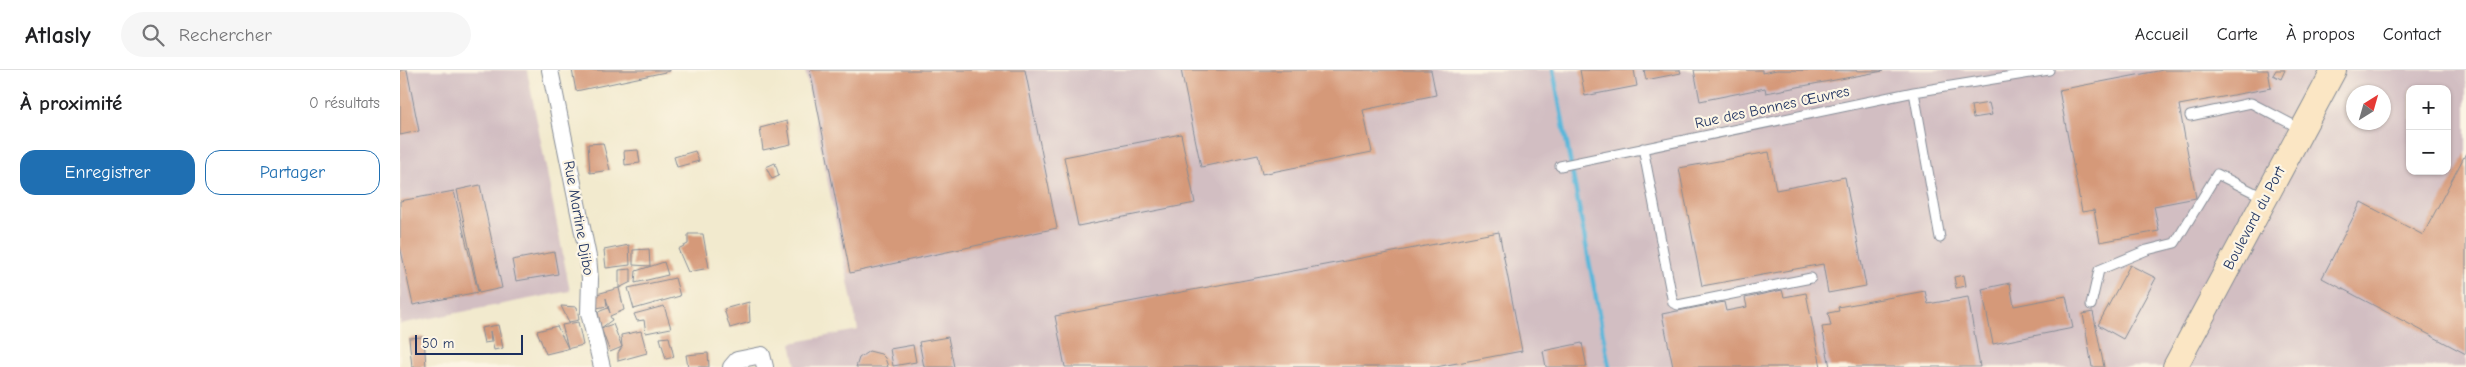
<!DOCTYPE html>
<html lang="fr">
<head>
<meta charset="utf-8">
<style>
  :root { --surface:#fff; --page:#f6f6f6; --text:#202124; --muted:#757577; --line:#e0e0e0; --accent:#1f6fb2 }
  body { margin:0; font-family:"Comic Neue",sans-serif; background:var(--page); color:var(--text) }
  .controls { position:absolute; right:15px; top:15px; display:grid; overflow:hidden; border-radius:10px; box-shadow:0 1px 4px #0004 }
  .controls button { width:45px; height:45px; display:grid; place-items:center; padding:0; border:0; border-bottom:1px solid var(--line); background:var(--surface); color:var(--text); font:25px sans-serif }
  .compass { position:absolute; left:1946px; top:15px; width:45px; height:45px; border-radius:50%; background:var(--surface); box-shadow:0 1px 4px #0004; rotate:37deg }
  .scale { position:absolute; left:15px; bottom:12px; width:108px; box-sizing:border-box; padding-left:5px; border:2px solid #1b2f5e; border-top:0; font-size:14px; line-height:18px; white-space:nowrap; color:#1b2f5e; -webkit-text-stroke:4px #fcf5e5; paint-order:stroke }
  .list { margin:0; padding:0; list-style:none }
  h2 { display:flex; justify-content:space-between; align-items:center; height:65px; margin:0; padding:0 20px; font-size:21px }
  h2 small { font-size:16px; font-weight:400; color:var(--muted) }
  .actions { display:flex; gap:10px; padding:15px 20px }
  .actions a { flex:1; padding:11px 0; border:1px solid var(--accent); border-radius:15px; text-align:center; font-size:18px; color:var(--accent) }
  .actions .main { background:var(--accent); color:#fff }
  .icon { flex:none; width:28px; height:28px; fill:none; stroke:currentColor; stroke-width:2; stroke-linecap:round; stroke-linejoin:round }
  .map { position:relative; flex:none; width:2066px; height:297px; overflow:hidden }
  header { display:flex; align-items:center; gap:30px; box-sizing:border-box; height:70px; padding:0 25px; background:var(--surface); border-bottom:1px solid var(--line) }
  header strong { font-size:24px }
  nav { display:flex; gap:28px; margin-inline-start:auto; font-size:18px }
  .search { width:350px; height:45px; background:var(--page); display:flex; align-items:center; gap:12px; box-sizing:border-box; padding:0 18px; border-radius:28px; color:var(--muted); font-size:19px }
  main { display:flex }
  aside { flex:1; background:var(--surface) }
  .map>svg:first-child { display:block }
  .industrial { fill:#d2bec2; fill-rule:evenodd }
  .lines { fill:none; stroke-linecap:round; stroke-linejoin:round }
  .stream { stroke:#5cb7da; stroke-width:4.5 }
  .building { fill:#d59979 }
  .service-casing { stroke:#868c96; stroke-width:11 }
  .minor-casing { stroke:#868c96; stroke-width:18 }
  .secondary-casing { stroke:#868c96; stroke-width:26 }
  .service { stroke:#fff; stroke-width:9 }
  .minor { stroke:#fff; stroke-width:16 }
  .secondary { stroke:#fbe6c4; stroke-width:24 }
  .labels { text-anchor:middle; stroke-width:4.5; stroke-linejoin:round; paint-order:stroke }
  .street-label { font-size:15px; fill:#1b2f5e; stroke:#fcf5e5 }
</style>
</head>
<body>
<header>
<strong>Atlasly</strong>
<div class="search"><svg class="icon" aria-label="search" viewBox="0 0 24 24"><circle cx="10" cy="10" r="6"/><path d="M15 15l6 6"/></svg>Rechercher</div>
<nav><a>Accueil</a><a>Carte</a><a>À propos</a><a>Contact</a></nav>
</header>
<main>
<aside>
<h2>À proximité<small>0 résultats</small></h2>
<ul class="list">
</ul>
<div class="actions"><a class="main">Enregistrer</a><a>Partager</a></div>
</aside>
<div class="map">
<svg width="2066" height="297" viewBox="0 0 2066 297">
  <rect width="100%" height="100%" fill="#fcf5e5"/>
  <filter id="ink" filterUnits="userSpaceOnUse"><feTurbulence type="fractalNoise" baseFrequency=".02" numOctaves="2"/><feDisplacementMap in="SourceGraphic" scale="10" xChannelSelector="R" yChannelSelector="G"/><feConvolveMatrix kernelMatrix="1 2 1 2 8 2 1 2 1" color-interpolation-filters="sRGB"/></filter>
  <filter id="wash" filterUnits="userSpaceOnUse"><feTurbulence type="fractalNoise" baseFrequency=".0096" numOctaves="4" result="noise"/><feDisplacementMap in="SourceGraphic" scale="20" xChannelSelector="R" yChannelSelector="G"/><feGaussianBlur stdDeviation="1.12" result="paint"/><feColorMatrix in="noise" values="0 0 0 0 0 0 0 0 0 0 0 0 0 0 0 0 0 1.4 0 .05"/><feComposite in="paint" operator="in"/></filter>
  <g filter="url(#wash)">
    <rect width="100%" height="100%" fill="#f2eace"/>
    <path class="industrial" d="M 0,0 L 127,0 L 170,221 L 0,254 Z
      M 405,0 L 2066,0 L 2066,297 L 396,297 L 391,273 L 458,260 ZM 2010,19 L 2047,19 L 2047,101 L 2010,101 ZM 1954,22 L 1984,22 L 1984,52 L 1954,52 Z"/>
    <g class="lines">
      <path class="stream" d="M 1153,0 L 1209,297"/>
    </g>
    <g id="blocks">
      <path class="building" d="M 0,0 L 7,0 L 19,61 L 0,65 Z
        M 172,0 L 270,0 L 270,1 L 176,21 Z
        M 410,0 L 625,0 L 657,158 L 450,203 Z
        M 781,0 L 1031,0 L 1036,25 L 963,40 L 972,82 L 862,104 L 858,85 L 801,97 Z
        M 1180,0 L 1234,0 L 1237,16 L 1185,26 Z
        M 1244,0 L 1280,0 L 1281,3 L 1246,10 Z
        M 1294,0 L 1362,0 L 1362,3 L 1377,0 L 1483,1 L 1366,23 L 1365,18 L 1300,31 Z
        M 1763,0 L 1868,0 L 1871,18 L 1779,35 L 1796,128 L 1754,136 L 1759,161 L 1700,172 L 1694,140 L 1682,142 L 1659,20 Z
        M 1876,0 L 1885,0 L 1881,9 L 1873,5 Z
        M 1589,33 L 1592,45 L 1573,48 L 1571,36 Z
        M 387,51 L 391,74 L 363,80 L 360,58 Z
        M 781,64 L 795,133 L 678,156 L 664,87 Z
        M 203,73 L 210,100 L 190,103 L 188,74 Z
        M 238,80 L 240,93 L 225,95 L 224,81 Z
        M 295,81 L 299,91 L 277,97 L 274,87 Z
        M 1369,82 L 1376,120 L 1445,107 L 1466,216 L 1428,223 L 1423,194 L 1302,216 L 1279,98 Z
        M 2066,83 L 2066,284 L 1922,208 L 1961,132 L 2023,165 Z
        M 375,93 L 379,106 L 372,109 L 366,97 Z
        M 80,115 L 102,218 L 79,223 L 57,120 Z
        M 54,121 L 78,222 L 13,235 L 0,176 L 0,131 Z
        M 1099,162 L 1122,281 L 1036,297 L 665,297 L 655,246 Z
        M 288,164 L 303,164 L 309,198 L 288,202 L 278,179 L 288,174 Z
        M 229,175 L 230,195 L 206,198 L 204,180 Z
        M 249,179 L 250,196 L 233,195 L 233,180 Z
        M 154,182 L 158,204 L 116,211 L 112,190 Z
        M 264,192 L 268,205 L 235,213 L 236,201 Z
        M 1730,195 L 1756,208 L 1723,269 L 1698,255 Z
        M 231,199 L 231,212 L 219,218 L 219,200 Z
        M 1564,205 L 1566,216 L 1556,218 L 1554,207 Z
        M 275,208 L 280,226 L 234,239 L 228,218 Z
        M 1610,213 L 1614,236 L 1666,226 L 1673,258 L 1593,274 L 1582,219 Z
        M 219,218 L 224,240 L 210,246 L 212,250 L 201,258 L 198,242 L 208,238 L 210,243 L 206,228 L 207,236 L 197,238 L 193,225 Z
        M 1382,220 L 1384,227 L 1406,223 L 1421,297 L 1273,297 L 1262,244 L 1324,232 L 1326,241 L 1347,237 L 1345,228 Z
        M 1525,221 L 1528,234 L 1568,227 L 1580,297 L 1430,297 L 1422,257 L 1431,256 L 1428,243 L 1439,241 L 1438,237 Z
        M 349,232 L 350,252 L 330,258 L 324,239 Z
        M 161,236 L 177,237 L 179,250 L 169,252 Z
        M 264,236 L 271,258 L 246,263 L 244,250 L 237,251 L 234,244 Z
        M 1693,242 L 1704,297 L 1692,297 L 1683,244 Z
        M 178,252 L 183,275 L 146,284 L 137,261 L 157,256 L 168,278 L 162,255 Z
        M 213,254 L 222,277 L 210,282 L 201,258 Z
        M 98,255 L 103,278 L 94,280 L 90,261 L 91,272 L 84,273 L 81,258 Z
        M 241,261 L 247,283 L 218,291 L 218,283 L 222,277 L 221,265 Z
        M 24,267 L 26,297 L 12,297 L 9,268 Z
        M 269,267 L 274,287 L 266,289 L 260,268 Z
        M 548,267 L 554,297 L 524,297 L 519,272 Z
        M 1182,273 L 1187,297 L 1146,297 L 1143,281 Z
        M 513,275 L 516,292 L 493,296 L 490,279 Z
        M 469,281 L 481,284 L 485,288 L 488,297 L 456,297 L 459,288 Z
        M 308,283 L 309,297 L 288,297 L 286,285 Z"/>
    </g>
  </g>
  <g filter="url(#ink)">
    <use href="#blocks" fill-opacity="0" stroke="#868c96" stroke-width="1"/>
    <g class="lines">
      <g class="service-casing">
        <path id="service" d="M 1514,22 L 1540,168
          M 1790,46 L 1851,33 L 1901,59
          M 1243,78 L 1273,233 L 1278,235 L 1411,208
          M 1160,96 L 1514,22 L 1649,0
          M 1691,235 L 1699,200 L 1747,180 L 1775,173 L 1817,104 L 1865,128"/>
      </g>
      <g class="minor-casing">
        <path id="minor" d="M 150,0 L 188,187 L 190,209 L 189,243 L 202,297
          M 331,297 L 337,290 L 362,285 L 365,297"/>
      </g>
      <g class="secondary-casing">
        <path id="secondary" d="M 1775,297 L 1934,0"/>
      </g>
      <use href="#service" class="service"/>
      <use href="#minor" class="minor"/>
      <use href="#secondary" class="secondary"/>
    </g>
  </g>
  <g class="labels">
    <g class="street-label">
      <text transform="translate(1372 37) rotate(-12)" y="5">Rue des Bonnes Œuvres</text>
      <text transform="translate(179 148) rotate(80)" y="5">Rue Martine Djibo</text>
      <text transform="translate(1854 148) rotate(-62)" y="5">Boulevard du Port</text>
    </g>
  </g>
</svg>
<div class="controls">
<button>+</button>
<button>−</button>
</div>
<svg class="compass" viewBox="-18 -18 36 36"><path d="M0-13l5 13h-10z" fill="#e53935"/><path d="M0 13l5-13h-10z" fill="#757577"/></svg>
<div class="scale">50 m</div>
</div>
</main>
</body>
</html>
